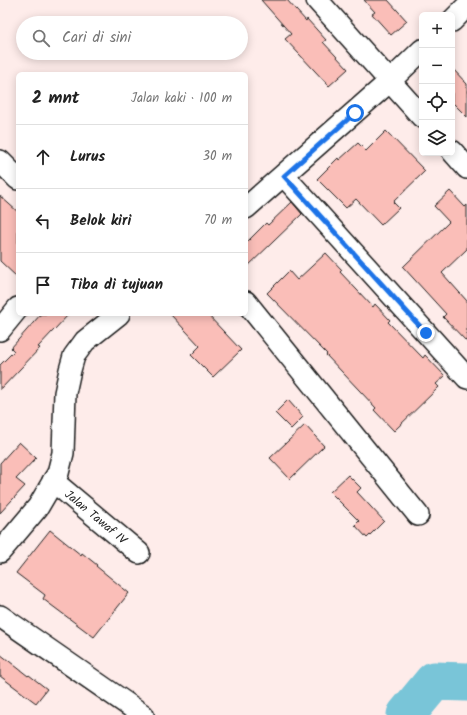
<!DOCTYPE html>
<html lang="id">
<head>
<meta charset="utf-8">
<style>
  :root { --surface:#fff; --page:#f6f6f6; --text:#222; --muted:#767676; --line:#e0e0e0 }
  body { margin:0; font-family:Kalam,sans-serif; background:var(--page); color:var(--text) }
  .controls { position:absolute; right:12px; top:12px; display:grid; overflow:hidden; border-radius:6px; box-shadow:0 2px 10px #0003 }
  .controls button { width:36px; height:36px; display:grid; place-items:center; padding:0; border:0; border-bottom:1px solid var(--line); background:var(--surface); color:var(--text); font:20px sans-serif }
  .stop { position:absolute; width:12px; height:12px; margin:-9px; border:3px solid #1a73e8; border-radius:50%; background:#fff }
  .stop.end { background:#1a73e8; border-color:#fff; box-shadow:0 1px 4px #0008 }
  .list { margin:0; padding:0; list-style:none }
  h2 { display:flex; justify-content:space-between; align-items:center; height:52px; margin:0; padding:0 16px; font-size:17px }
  h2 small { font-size:13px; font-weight:400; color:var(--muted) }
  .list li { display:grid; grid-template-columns:26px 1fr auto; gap:12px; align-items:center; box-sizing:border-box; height:64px; padding:0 16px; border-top:1px solid var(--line) }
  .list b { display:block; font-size:15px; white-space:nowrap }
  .list em { font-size:13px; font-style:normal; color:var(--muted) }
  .icon { flex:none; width:22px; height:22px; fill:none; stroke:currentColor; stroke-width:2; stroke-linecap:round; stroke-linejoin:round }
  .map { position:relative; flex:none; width:467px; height:715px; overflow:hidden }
  .search { position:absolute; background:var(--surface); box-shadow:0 2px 10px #0003; left:16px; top:16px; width:232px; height:44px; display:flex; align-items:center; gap:10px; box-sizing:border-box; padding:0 14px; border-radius:22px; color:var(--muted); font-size:15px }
  .panel { position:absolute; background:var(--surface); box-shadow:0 2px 10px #0003; left:16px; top:72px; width:232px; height:244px; border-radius:6px }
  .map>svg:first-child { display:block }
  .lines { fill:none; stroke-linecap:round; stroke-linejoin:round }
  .river { stroke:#79c5d8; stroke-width:39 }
  .building { fill:#fabeb8; stroke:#1c1c1c }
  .street-casing { stroke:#1c1c1c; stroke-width:24 }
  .street { stroke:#fff; stroke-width:21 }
  .route { stroke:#1a73e8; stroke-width:5 }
  .labels { text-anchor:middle; stroke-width:3.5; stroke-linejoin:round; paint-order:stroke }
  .street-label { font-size:12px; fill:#1c1c1c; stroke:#fff }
</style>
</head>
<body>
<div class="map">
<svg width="467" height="715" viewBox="0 0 467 715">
  <rect width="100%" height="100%" fill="#feecea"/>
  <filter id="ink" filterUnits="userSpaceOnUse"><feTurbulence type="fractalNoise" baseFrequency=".025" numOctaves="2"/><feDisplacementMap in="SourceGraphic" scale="8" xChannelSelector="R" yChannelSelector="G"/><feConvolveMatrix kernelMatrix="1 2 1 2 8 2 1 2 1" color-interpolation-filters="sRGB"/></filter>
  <g filter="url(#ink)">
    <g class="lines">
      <path class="river" d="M 406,715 L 434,681 L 467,682"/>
    </g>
    <path class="building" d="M 261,0 L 287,0 L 306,21 L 307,19 L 326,40 L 323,42 L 348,69 L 329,86 L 285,39 L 291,34 Z
      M 364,0 L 388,0 L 407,21 L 391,35 L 372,14 L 375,12 Z
      M 452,68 L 467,84 L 467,117 L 452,102 Z
      M 386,131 L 425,171 L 393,202 L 399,208 L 381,225 L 356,199 L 346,208 L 317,179 L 338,158 L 339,160 L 358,143 L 366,151 Z
      M 450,191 L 465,207 L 467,205 L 467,249 L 442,273 L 467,301 L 467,342 L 443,317 L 446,314 L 403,267 L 449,222 L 434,206 Z
      M 0,196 L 18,212 L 18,278 L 0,261 Z
      M 292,202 L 302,214 L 246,268 L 246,243 L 266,223 L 268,225 Z
      M 326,253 L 342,270 L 340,272 L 373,307 L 375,304 L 390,320 L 388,322 L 423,358 L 425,355 L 445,376 L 436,384 L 439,387 L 394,431 L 374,410 L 376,408 L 326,355 L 327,354 L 267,293 L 289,271 L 297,280 Z
      M 41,314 L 69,314 L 38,347 L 40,348 L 0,390 L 0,365 L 14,351 L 11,348 Z
      M 170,314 L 207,314 L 241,350 L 213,377 L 191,355 L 200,346 Z
      M 288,400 L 303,417 L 291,429 L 275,413 Z
      M 305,425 L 324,446 L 290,479 L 270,458 Z
      M 19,442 L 36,458 L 16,479 L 25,486 L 0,513 L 0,463 Z
      M 348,475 L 361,488 L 357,492 L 384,521 L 367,538 L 355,525 L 359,521 L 330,492 Z
      M 50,530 L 81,555 L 82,553 L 97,565 L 96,566 L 129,593 L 94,637 L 43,599 L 45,595 L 16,573 Z
      M 0,654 L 28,676 L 29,675 L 47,689 L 36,703 L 0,676 Z"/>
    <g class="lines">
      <g class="street-casing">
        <g id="street">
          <path d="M 317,0 L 422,117"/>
          <path d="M 452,21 L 467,6"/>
          <path d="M 452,151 L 467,168"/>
          <path d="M 0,161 L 18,179"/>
          <path d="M 284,176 L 467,378"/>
          <path d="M 246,208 L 390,81 L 422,50"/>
          <path d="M 246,302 L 418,515"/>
          <path d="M 0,330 L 18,308"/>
          <path id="s1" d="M 53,481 L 139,553"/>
          <path d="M 0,552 L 38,507 L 58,473 L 63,453 L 65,393 L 70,370 L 74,356 L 85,341 L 119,314"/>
          <path d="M 0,616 L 143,715"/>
        </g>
      </g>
      <use href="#street" class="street"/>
    </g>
  </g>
  <g class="lines" filter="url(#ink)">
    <path class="route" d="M 355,113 L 284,176 L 426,333"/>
  </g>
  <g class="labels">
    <g class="street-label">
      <text dy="4" stroke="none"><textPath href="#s1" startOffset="56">Jalan Tawaf IV</textPath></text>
    </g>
  </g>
</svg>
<div class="controls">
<button>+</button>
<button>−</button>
<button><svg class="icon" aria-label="locate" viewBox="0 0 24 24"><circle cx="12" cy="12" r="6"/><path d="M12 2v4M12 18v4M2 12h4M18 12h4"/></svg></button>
<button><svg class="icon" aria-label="layers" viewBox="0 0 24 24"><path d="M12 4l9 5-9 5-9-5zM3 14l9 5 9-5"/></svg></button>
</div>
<div class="stop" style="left:355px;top:113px"></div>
<div class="stop end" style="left:426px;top:333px"></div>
<div class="search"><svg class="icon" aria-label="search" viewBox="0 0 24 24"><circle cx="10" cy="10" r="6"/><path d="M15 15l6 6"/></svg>Cari di sini</div>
<section class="panel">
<h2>2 mnt<small>Jalan kaki · 100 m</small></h2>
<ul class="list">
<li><svg class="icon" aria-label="ahead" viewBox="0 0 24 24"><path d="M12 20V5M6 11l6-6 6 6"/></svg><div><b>Lurus</b></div><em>30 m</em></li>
<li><svg class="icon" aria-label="left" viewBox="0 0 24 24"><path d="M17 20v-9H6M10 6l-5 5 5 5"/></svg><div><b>Belok kiri</b></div><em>70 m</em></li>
<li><svg class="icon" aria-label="arrive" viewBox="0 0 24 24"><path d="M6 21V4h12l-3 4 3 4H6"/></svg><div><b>Tiba di tujuan</b></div></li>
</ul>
</section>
</div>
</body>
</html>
